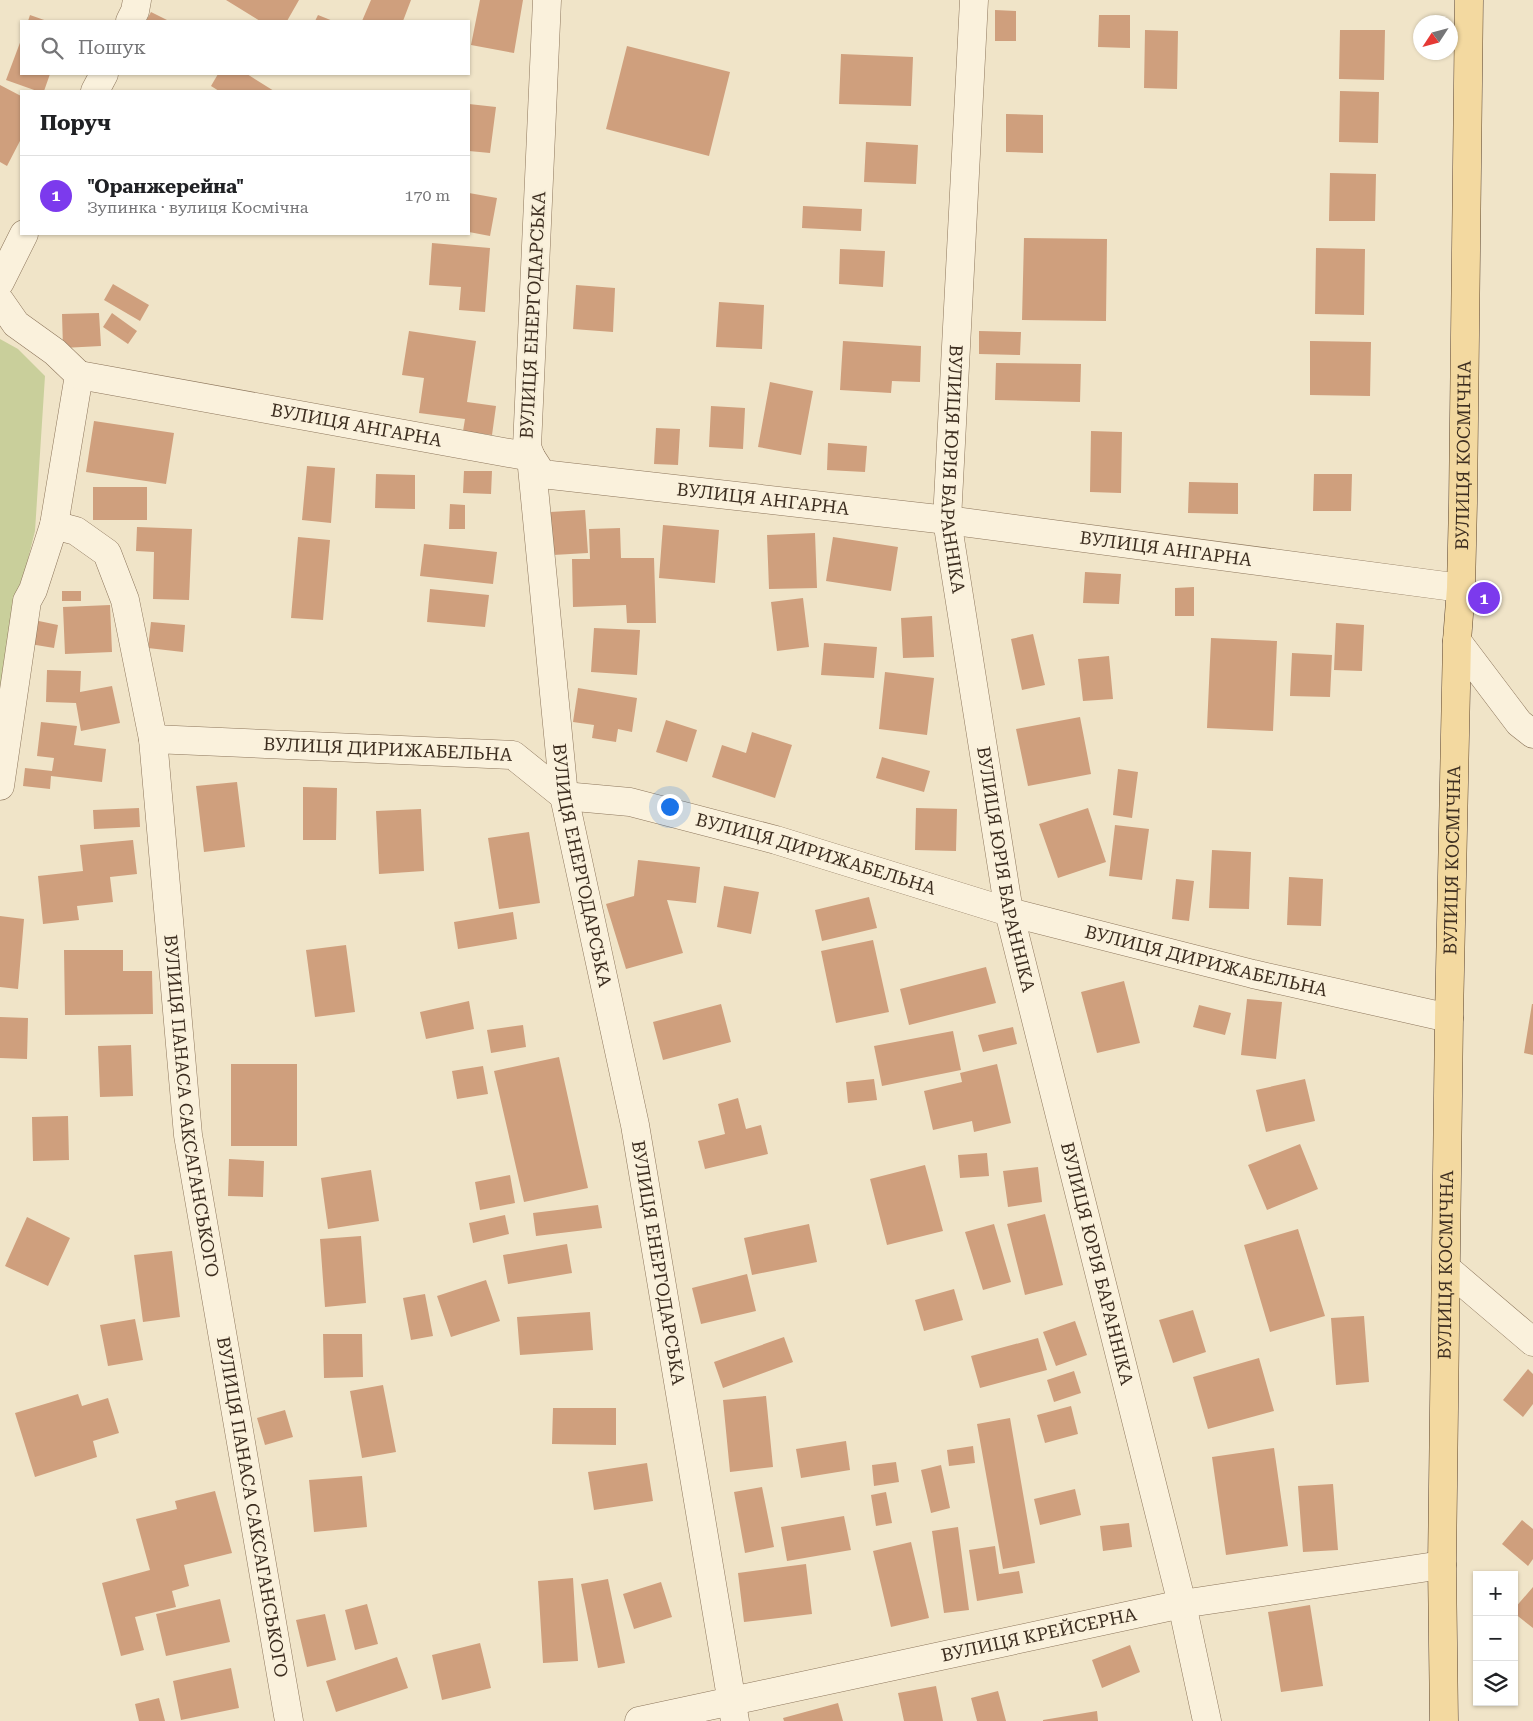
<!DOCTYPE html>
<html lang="uk">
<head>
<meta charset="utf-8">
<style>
  :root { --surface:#fff; --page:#f2f2f2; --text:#202124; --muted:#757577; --line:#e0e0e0; --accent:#7c3aed }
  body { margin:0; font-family:"Roboto Serif",serif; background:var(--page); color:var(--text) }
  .controls { position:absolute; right:15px; bottom:15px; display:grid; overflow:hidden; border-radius:0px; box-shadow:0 1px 4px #0004 }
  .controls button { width:45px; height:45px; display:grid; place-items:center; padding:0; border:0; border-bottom:1px solid var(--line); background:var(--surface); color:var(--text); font:25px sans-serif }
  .compass { position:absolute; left:1413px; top:15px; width:45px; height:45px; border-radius:50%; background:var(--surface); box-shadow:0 1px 4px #0004; rotate:234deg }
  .you { position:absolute; left:669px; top:806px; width:18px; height:18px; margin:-12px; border:4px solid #fff; border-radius:50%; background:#1a73e8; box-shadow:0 0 0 8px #1a73e833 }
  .badge { display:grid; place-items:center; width:32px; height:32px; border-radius:50%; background:var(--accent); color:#fff; font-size:16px; font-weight:700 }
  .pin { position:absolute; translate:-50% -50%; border:2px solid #fff; box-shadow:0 1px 5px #0006 }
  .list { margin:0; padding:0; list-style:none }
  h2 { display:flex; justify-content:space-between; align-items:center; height:65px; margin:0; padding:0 20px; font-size:21px }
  h2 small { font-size:16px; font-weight:400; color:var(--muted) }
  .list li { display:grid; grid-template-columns:32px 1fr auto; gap:15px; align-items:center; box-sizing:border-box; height:80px; padding:0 20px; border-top:1px solid var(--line) }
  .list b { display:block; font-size:19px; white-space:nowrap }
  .list p { margin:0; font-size:16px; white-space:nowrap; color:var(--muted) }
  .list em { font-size:16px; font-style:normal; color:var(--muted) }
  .icon { flex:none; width:28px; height:28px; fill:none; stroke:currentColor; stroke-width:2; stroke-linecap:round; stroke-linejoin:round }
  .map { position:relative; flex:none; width:1533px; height:1721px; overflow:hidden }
  .search { position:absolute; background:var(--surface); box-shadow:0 1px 4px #0004; left:20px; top:20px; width:450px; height:55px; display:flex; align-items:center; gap:12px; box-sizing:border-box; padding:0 18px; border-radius:0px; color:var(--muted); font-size:19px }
  .panel { position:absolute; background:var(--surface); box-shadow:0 1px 4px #0004; left:20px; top:90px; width:450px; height:145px; border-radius:0px }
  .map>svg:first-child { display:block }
  .green { fill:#c9cf9b }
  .building { fill:#cf9f7d }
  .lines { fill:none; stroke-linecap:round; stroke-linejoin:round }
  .minor-casing { stroke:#8d765c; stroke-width:29 }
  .major-casing { stroke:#5b4430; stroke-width:29 }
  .minor { stroke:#faf1dc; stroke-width:28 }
  .major { stroke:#f3d9a0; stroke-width:28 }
  .labels { text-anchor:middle; stroke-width:4; stroke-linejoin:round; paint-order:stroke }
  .street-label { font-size:18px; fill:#3d2e20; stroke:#f7eed8 }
</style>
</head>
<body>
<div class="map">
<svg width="1533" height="1721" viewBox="0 0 1533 1721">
  <rect width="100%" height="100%" fill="#f0e4c8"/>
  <path class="green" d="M 0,339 L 18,349 L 45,376 L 35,531 L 13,619 L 0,709 Z"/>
  <path class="building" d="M 226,0 L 299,0 L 287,21 L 260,21 Z
    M 371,0 L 411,0 L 403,21 L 362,21 Z
    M 480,0 L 523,0 L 514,53 L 471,45 Z
    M 995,10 L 1016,11 L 1016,41 L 995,41 Z
    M 151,12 L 169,21 L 146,21 Z
    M 30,15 L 47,21 L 28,21 Z
    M 318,15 L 333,21 L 315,21 Z
    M 1099,15 L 1130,15 L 1130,48 L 1098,47 Z
    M 1145,30 L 1178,31 L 1177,89 L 1144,88 Z
    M 1340,30 L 1385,30 L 1384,80 L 1339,79 Z
    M 21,40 L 21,74 L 50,74 L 44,91 L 37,91 L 6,80 Z
    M 627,46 L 730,72 L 709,156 L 606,129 Z
    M 841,54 L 913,57 L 911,106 L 839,104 Z
    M 218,74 L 247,74 L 274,91 L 219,91 L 211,86 Z
    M 0,85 L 21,96 L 21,139 L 7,166 L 0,162 Z
    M 1340,91 L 1379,92 L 1378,143 L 1339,142 Z
    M 469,104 L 496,107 L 490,153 L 469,151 Z
    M 1006,114 L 1043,115 L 1043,153 L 1006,152 Z
    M 866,142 L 918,145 L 916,184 L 864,182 Z
    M 1330,173 L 1376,174 L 1375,221 L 1329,221 Z
    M 469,193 L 497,198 L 490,236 L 469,232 Z
    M 803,206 L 862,209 L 861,231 L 802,228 Z
    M 1024,238 L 1107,239 L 1106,321 L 1022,320 Z
    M 432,243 L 490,248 L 485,312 L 459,310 L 461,287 L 429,285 Z
    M 1316,248 L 1365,249 L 1364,315 L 1315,314 Z
    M 840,249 L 885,251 L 883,287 L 839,284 Z
    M 113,284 L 149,305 L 140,321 L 104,300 Z
    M 576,285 L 615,288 L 613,332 L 573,329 Z
    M 719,302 L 764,305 L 762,349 L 716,347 Z
    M 99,313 L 101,346 L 63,348 L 62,314 Z
    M 112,313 L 137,331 L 128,344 L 103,327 Z
    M 409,331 L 476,341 L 467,402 L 496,406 L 492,435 L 463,431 L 465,419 L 419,413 L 424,378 L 402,375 Z
    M 979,331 L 1021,332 L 1020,355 L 979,354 Z
    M 843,341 L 921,346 L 920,382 L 892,381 L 891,393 L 840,390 Z
    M 1310,341 L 1371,342 L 1370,396 L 1310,395 Z
    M 996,363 L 1081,364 L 1080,402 L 995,400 Z
    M 770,382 L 813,391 L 801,455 L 758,447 Z
    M 711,406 L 745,408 L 743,449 L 709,447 Z
    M 94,421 L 174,433 L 166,484 L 86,472 Z
    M 656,428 L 680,429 L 678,465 L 654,464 Z
    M 1091,431 L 1122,432 L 1121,493 L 1090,492 Z
    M 828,443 L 867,446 L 865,472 L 827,470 Z
    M 307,466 L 335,468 L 331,523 L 302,520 Z
    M 464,471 L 492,471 L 491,494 L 463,493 Z
    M 376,474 L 415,475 L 415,509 L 375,508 Z
    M 1314,474 L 1352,474 L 1351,511 L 1313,511 Z
    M 1189,482 L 1238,483 L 1238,514 L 1188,513 Z
    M 93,487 L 147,487 L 147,520 L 93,520 Z
    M 450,504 L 465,505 L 465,529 L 449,529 Z
    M 585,510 L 588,553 L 553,555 L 550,512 Z
    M 663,525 L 719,530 L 715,583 L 659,578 Z
    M 137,527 L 192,529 L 189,600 L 153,599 L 154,552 L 136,551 Z
    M 620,528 L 621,558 L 654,558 L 656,623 L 627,623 L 626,605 L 573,607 L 572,559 L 590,559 L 589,529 Z
    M 815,533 L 817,588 L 769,589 L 767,535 Z
    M 298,537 L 330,540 L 323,620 L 291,618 Z
    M 833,537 L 898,547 L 891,591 L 826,581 Z
    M 424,544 L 497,552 L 493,584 L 420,576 Z
    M 1085,572 L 1121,574 L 1119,604 L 1083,603 Z
    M 1194,587 L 1194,616 L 1175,616 L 1175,588 Z
    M 430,589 L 489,595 L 485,627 L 427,622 Z
    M 62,591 L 81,591 L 81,601 L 62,601 Z
    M 803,598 L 809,647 L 777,651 L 771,602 Z
    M 110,605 L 112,652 L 65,654 L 63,607 Z
    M 932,616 L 934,657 L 903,658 L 901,618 Z
    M 34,620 L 58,625 L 54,648 L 30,644 Z
    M 151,622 L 185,625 L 183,652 L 148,648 Z
    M 1336,623 L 1364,625 L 1362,671 L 1334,670 Z
    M 594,628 L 640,630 L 637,675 L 591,672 Z
    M 1033,634 L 1045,685 L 1022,690 L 1011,639 Z
    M 1211,638 L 1277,641 L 1273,731 L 1207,728 Z
    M 824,643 L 877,647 L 874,678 L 821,675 Z
    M 1292,653 L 1332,655 L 1330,697 L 1290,696 Z
    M 1109,656 L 1113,699 L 1083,701 L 1078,659 Z
    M 47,670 L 81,671 L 80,692 L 112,686 L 120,723 L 81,731 L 76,703 L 46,702 Z
    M 885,672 L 934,678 L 927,735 L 879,729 Z
    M 578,688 L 637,698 L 632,732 L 618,729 L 616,742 L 592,738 L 594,725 L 573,722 Z
    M 1080,717 L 1091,774 L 1028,786 L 1016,729 Z
    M 666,720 L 697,730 L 687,762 L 656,752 Z
    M 41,722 L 77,726 L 74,745 L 106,749 L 102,782 L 51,776 L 50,789 L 23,786 L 25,768 L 52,771 L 54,758 L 37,756 Z
    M 752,732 L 792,745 L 775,798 L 712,777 L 722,745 L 746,753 Z
    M 882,757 L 930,771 L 924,792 L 876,778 Z
    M 1118,769 L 1138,772 L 1132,818 L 1113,815 Z
    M 237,782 L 245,847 L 204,852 L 196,786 Z
    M 303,787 L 337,788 L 336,840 L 303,840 Z
    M 139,808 L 140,827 L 94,829 L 93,810 Z
    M 916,808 L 957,809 L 956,851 L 915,850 Z
    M 1088,808 L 1106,862 L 1058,878 L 1039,824 Z
    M 421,809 L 424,871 L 379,874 L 376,811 Z
    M 1115,825 L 1149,829 L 1142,880 L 1109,876 Z
    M 529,832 L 540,903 L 499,909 L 488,838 Z
    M 133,840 L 137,874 L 110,877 L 113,902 L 77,906 L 79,920 L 43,924 L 38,876 L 83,871 L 80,845 Z
    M 1212,850 L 1251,852 L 1249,909 L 1209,908 Z
    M 638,860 L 700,867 L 696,903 L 667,900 L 683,953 L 626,969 L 606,904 L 634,896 Z
    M 1289,877 L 1323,879 L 1321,926 L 1287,925 Z
    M 1176,879 L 1194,881 L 1189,921 L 1172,919 Z
    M 724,886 L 759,892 L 751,934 L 717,927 Z
    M 869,897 L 877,928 L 822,941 L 815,910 Z
    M 513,912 L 517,939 L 458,949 L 454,922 Z
    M 0,916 L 24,919 L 18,989 L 0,987 Z
    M 873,940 L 889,1012 L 836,1023 L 821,951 Z
    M 346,945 L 355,1012 L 315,1017 L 306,950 Z
    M 64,950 L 123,950 L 123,971 L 152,971 L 153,1014 L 65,1015 Z
    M 986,967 L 996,1003 L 909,1025 L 900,989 Z
    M 1124,981 L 1140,1043 L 1097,1053 L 1081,992 Z
    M 1247,999 L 1282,1002 L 1276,1059 L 1241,1055 Z
    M 469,1001 L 474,1029 L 426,1039 L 420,1012 Z
    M 721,1004 L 731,1042 L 663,1060 L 653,1022 Z
    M 1532,1004 L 1533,1004 L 1533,1055 L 1524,1053 Z
    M 1199,1005 L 1231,1013 L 1225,1035 L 1193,1027 Z
    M 0,1017 L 28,1018 L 27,1059 L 0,1058 Z
    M 523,1025 L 526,1047 L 491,1053 L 487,1030 Z
    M 1013,1027 L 1017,1044 L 983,1052 L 978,1035 Z
    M 953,1031 L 961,1070 L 882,1086 L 874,1046 Z
    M 131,1045 L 133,1096 L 100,1097 L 98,1046 Z
    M 559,1057 L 588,1188 L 524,1202 L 494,1071 Z
    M 231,1064 L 297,1064 L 297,1146 L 231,1146 Z
    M 997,1064 L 1011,1123 L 974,1132 L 972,1121 L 933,1130 L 924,1091 L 962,1082 L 960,1073 Z
    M 483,1066 L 488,1094 L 457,1099 L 452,1071 Z
    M 874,1079 L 877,1100 L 848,1103 L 846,1082 Z
    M 1305,1079 L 1315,1121 L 1266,1132 L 1256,1090 Z
    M 738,1098 L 746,1129 L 761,1125 L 768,1154 L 705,1169 L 698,1141 L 725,1134 L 718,1104 Z
    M 68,1116 L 69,1160 L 33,1161 L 32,1117 Z
    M 1300,1144 L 1318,1189 L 1267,1210 L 1248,1165 Z
    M 987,1153 L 989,1176 L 960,1178 L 958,1155 Z
    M 229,1159 L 264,1161 L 263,1197 L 228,1196 Z
    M 925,1165 L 943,1231 L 887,1245 L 870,1179 Z
    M 1038,1167 L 1042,1202 L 1008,1207 L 1003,1171 Z
    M 371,1170 L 379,1221 L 328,1229 L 321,1178 Z
    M 510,1175 L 515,1203 L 480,1210 L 475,1182 Z
    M 598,1205 L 602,1228 L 536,1236 L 533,1213 Z
    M 1045,1214 L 1063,1285 L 1025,1295 L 1007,1224 Z
    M 505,1215 L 509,1234 L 473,1243 L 469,1223 Z
    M 27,1217 L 70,1238 L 48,1286 L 5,1266 Z
    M 809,1224 L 817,1262 L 752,1275 L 744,1238 Z
    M 994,1224 L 1011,1282 L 983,1290 L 965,1232 Z
    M 1298,1229 L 1325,1316 L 1270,1332 L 1244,1245 Z
    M 361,1236 L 366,1303 L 325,1307 L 320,1239 Z
    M 567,1244 L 572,1273 L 508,1284 L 503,1255 Z
    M 172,1251 L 180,1317 L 143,1322 L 134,1255 Z
    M 747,1274 L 756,1311 L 701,1324 L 692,1288 Z
    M 486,1280 L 500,1321 L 451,1337 L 437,1296 Z
    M 954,1289 L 963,1320 L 924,1331 L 915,1300 Z
    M 425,1294 L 433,1336 L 411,1340 L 403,1298 Z
    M 1193,1310 L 1206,1352 L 1173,1363 L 1159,1320 Z
    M 590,1312 L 593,1350 L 520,1355 L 517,1317 Z
    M 1364,1316 L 1369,1382 L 1336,1385 L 1331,1318 Z
    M 135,1319 L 143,1360 L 108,1366 L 100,1325 Z
    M 1075,1321 L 1087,1355 L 1056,1366 L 1043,1332 Z
    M 323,1334 L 362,1334 L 363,1377 L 324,1378 Z
    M 784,1337 L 793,1362 L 723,1388 L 714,1362 Z
    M 1038,1338 L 1047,1370 L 980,1388 L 971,1356 Z
    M 1259,1358 L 1274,1411 L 1208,1429 L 1193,1377 Z
    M 1528,1369 L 1533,1374 L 1533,1404 L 1523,1417 L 1503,1400 Z
    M 1074,1371 L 1081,1393 L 1054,1402 L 1047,1380 Z
    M 383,1385 L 396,1452 L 362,1458 L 350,1391 Z
    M 78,1394 L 82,1406 L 108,1398 L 119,1433 L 93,1441 L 97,1457 L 35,1477 L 15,1413 Z
    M 766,1396 L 773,1467 L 730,1472 L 723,1400 Z
    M 1071,1406 L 1078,1434 L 1045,1443 L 1037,1415 Z
    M 553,1408 L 616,1408 L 616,1445 L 552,1444 Z
    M 285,1410 L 293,1437 L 265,1445 L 257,1418 Z
    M 1010,1418 L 1035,1563 L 1003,1569 L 977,1424 Z
    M 846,1441 L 850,1470 L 801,1478 L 796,1449 Z
    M 973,1446 L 975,1463 L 949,1466 L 947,1450 Z
    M 1274,1448 L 1288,1546 L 1226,1555 L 1212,1457 Z
    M 896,1462 L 899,1482 L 874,1486 L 872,1465 Z
    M 647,1463 L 653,1501 L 594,1510 L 588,1472 Z
    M 941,1465 L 950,1508 L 931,1513 L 921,1470 Z
    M 362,1476 L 367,1527 L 314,1532 L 309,1480 Z
    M 1333,1484 L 1338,1550 L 1303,1552 L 1298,1486 Z
    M 762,1487 L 774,1547 L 745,1553 L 734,1492 Z
    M 1075,1489 L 1081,1515 L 1040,1525 L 1034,1499 Z
    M 215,1491 L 232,1553 L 184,1565 L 189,1586 L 172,1591 L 176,1607 L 135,1617 L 144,1650 L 121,1656 L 102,1583 L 150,1570 L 136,1519 L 177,1509 L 175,1501 Z
    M 886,1492 L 892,1523 L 876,1526 L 871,1495 Z
    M 844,1516 L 851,1550 L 787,1561 L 781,1527 Z
    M 1522,1520 L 1533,1529 L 1533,1559 L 1528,1566 L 1502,1544 Z
    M 1129,1523 L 1132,1547 L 1103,1551 L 1100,1526 Z
    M 958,1527 L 969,1610 L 944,1613 L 932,1531 Z
    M 911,1542 L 929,1618 L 891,1627 L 873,1551 Z
    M 995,1546 L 999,1574 L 1019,1571 L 1023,1593 L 977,1601 L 969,1550 Z
    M 806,1564 L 812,1614 L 744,1622 L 738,1573 Z
    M 573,1578 L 578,1661 L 543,1663 L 538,1581 Z
    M 608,1579 L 625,1663 L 598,1668 L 581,1584 Z
    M 661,1582 L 672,1617 L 634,1629 L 623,1594 Z
    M 1533,1587 L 1533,1628 L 1514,1613 L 1514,1609 Z
    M 220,1599 L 230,1642 L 166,1656 L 156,1614 Z
    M 367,1604 L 378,1644 L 355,1650 L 345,1610 Z
    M 1310,1605 L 1323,1686 L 1281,1692 L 1268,1612 Z
    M 325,1614 L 336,1660 L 307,1667 L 296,1620 Z
    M 480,1643 L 491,1688 L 442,1700 L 432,1655 Z
    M 1130,1645 L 1140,1672 L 1102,1688 L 1092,1660 Z
    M 397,1657 L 408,1688 L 336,1712 L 326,1681 Z
    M 231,1668 L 239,1708 L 181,1720 L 173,1681 Z
    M 936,1686 L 943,1721 L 904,1721 L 898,1693 Z
    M 998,1691 L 1006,1721 L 977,1721 L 971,1698 Z
    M 159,1698 L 165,1721 L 139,1721 L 135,1704 Z
    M 838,1703 L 843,1721 L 784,1721 L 783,1718 Z
    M 1097,1711 L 1098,1721 L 1043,1721 L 1043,1720 Z"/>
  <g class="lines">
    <g class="minor-casing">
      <g id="minor">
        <path id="s1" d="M 547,0 L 527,447 L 531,457 L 564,796 L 635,1125 L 735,1721"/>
        <path id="s2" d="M 974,0 L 947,520 L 1009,912 L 1182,1604 L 1207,1721"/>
        <path d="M 130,21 L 135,11 L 137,0"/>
        <path d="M 95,91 L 104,74"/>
        <path d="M 0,282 L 24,234"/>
        <path d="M 0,301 L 16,324 L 55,352 L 79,375 L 54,525 L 33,590 L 27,601 L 0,786"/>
        <path id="s3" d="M 79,375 L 531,457 L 542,474 L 947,520 L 1461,588"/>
        <path id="s4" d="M 54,525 L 76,531 L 107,553 L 125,600 L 153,739 L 188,1135 L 289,1721"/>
        <path d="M 1457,641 L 1519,723 L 1533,734"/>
        <path id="s5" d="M 153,739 L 513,755 L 564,796 L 630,802 L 776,840 L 1009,912 L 1253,974 L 1449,1018"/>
        <path d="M 1446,1268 L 1533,1342"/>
        <path id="s6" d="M 639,1721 L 1182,1604 L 1442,1565"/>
      </g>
    </g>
    <g class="major-casing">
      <g id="major">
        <path id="s7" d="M 1444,1721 L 1442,1565 L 1449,1018 L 1457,641 L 1461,588 L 1463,503 L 1469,0"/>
      </g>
    </g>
    <use href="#minor" class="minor"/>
    <use href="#major" class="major"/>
  </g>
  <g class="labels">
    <g class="street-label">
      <text transform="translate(533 315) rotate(-87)" y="6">ВУЛИЦЯ ЕНЕРГОДАРСЬКА</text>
      <text dy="6" stroke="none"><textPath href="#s3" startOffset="282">ВУЛИЦЯ АНГАРНА</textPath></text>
      <text dy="6" stroke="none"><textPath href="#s7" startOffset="1266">ВУЛИЦЯ КОСМІЧНА</textPath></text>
      <text dy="6" stroke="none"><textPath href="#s2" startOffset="470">ВУЛИЦЯ ЮРІЯ БАРАННІКА</textPath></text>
      <text dy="6" stroke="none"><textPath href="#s3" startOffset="702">ВУЛИЦЯ АНГАРНА</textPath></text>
      <text dy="6" stroke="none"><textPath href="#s3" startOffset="1108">ВУЛИЦЯ АНГАРНА</textPath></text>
      <text dy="6" stroke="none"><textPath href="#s5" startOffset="235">ВУЛИЦЯ ДИРИЖАБЕЛЬНА</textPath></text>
      <text dy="6" stroke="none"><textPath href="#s5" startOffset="685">ВУЛИЦЯ ДИРИЖАБЕЛЬНА</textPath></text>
      <text dy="6" stroke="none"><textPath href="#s7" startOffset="861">ВУЛИЦЯ КОСМІЧНА</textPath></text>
      <text dy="6" stroke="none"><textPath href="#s1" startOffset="870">ВУЛИЦЯ ЕНЕРГОДАРСЬКА</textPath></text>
      <text dy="6" stroke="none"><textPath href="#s2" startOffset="875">ВУЛИЦЯ ЮРІЯ БАРАННІКА</textPath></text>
      <text dy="6" stroke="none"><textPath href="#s5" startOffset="1090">ВУЛИЦЯ ДИРИЖАБЕЛЬНА</textPath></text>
      <text dy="6" stroke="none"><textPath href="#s4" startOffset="622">ВУЛИЦЯ ПАНАСА САКСАГАНСЬКОГО</textPath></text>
      <text dy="6" stroke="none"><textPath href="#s1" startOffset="1275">ВУЛИЦЯ ЕНЕРГОДАРСЬКА</textPath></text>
      <text dy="6" stroke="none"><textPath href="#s2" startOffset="1280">ВУЛИЦЯ ЮРІЯ БАРАННІКА</textPath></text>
      <text dy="6" stroke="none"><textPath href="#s7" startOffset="456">ВУЛИЦЯ КОСМІЧНА</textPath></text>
      <text dy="6" stroke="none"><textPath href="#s4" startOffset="1028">ВУЛИЦЯ ПАНАСА САКСАГАНСЬКОГО</textPath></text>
      <text dy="6" stroke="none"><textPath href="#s6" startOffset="409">ВУЛИЦЯ КРЕЙСЕРНА</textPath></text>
    </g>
  </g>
</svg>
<div class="controls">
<button>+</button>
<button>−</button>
<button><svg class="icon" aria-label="layers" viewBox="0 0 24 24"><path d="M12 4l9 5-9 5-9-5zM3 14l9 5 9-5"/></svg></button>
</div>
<svg class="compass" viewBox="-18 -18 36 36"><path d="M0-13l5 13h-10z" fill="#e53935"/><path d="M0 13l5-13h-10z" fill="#757577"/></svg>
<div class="you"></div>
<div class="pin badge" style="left:1484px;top:598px">1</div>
<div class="search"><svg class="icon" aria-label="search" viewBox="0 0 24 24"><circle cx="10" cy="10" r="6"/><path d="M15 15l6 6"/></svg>Пошук</div>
<section class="panel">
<h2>Поруч<small></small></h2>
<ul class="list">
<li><span class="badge">1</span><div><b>&quot;Оранжерейна&quot;</b><p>Зупинка · вулиця Космічна</p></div><em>170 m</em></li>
</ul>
</section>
</div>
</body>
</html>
